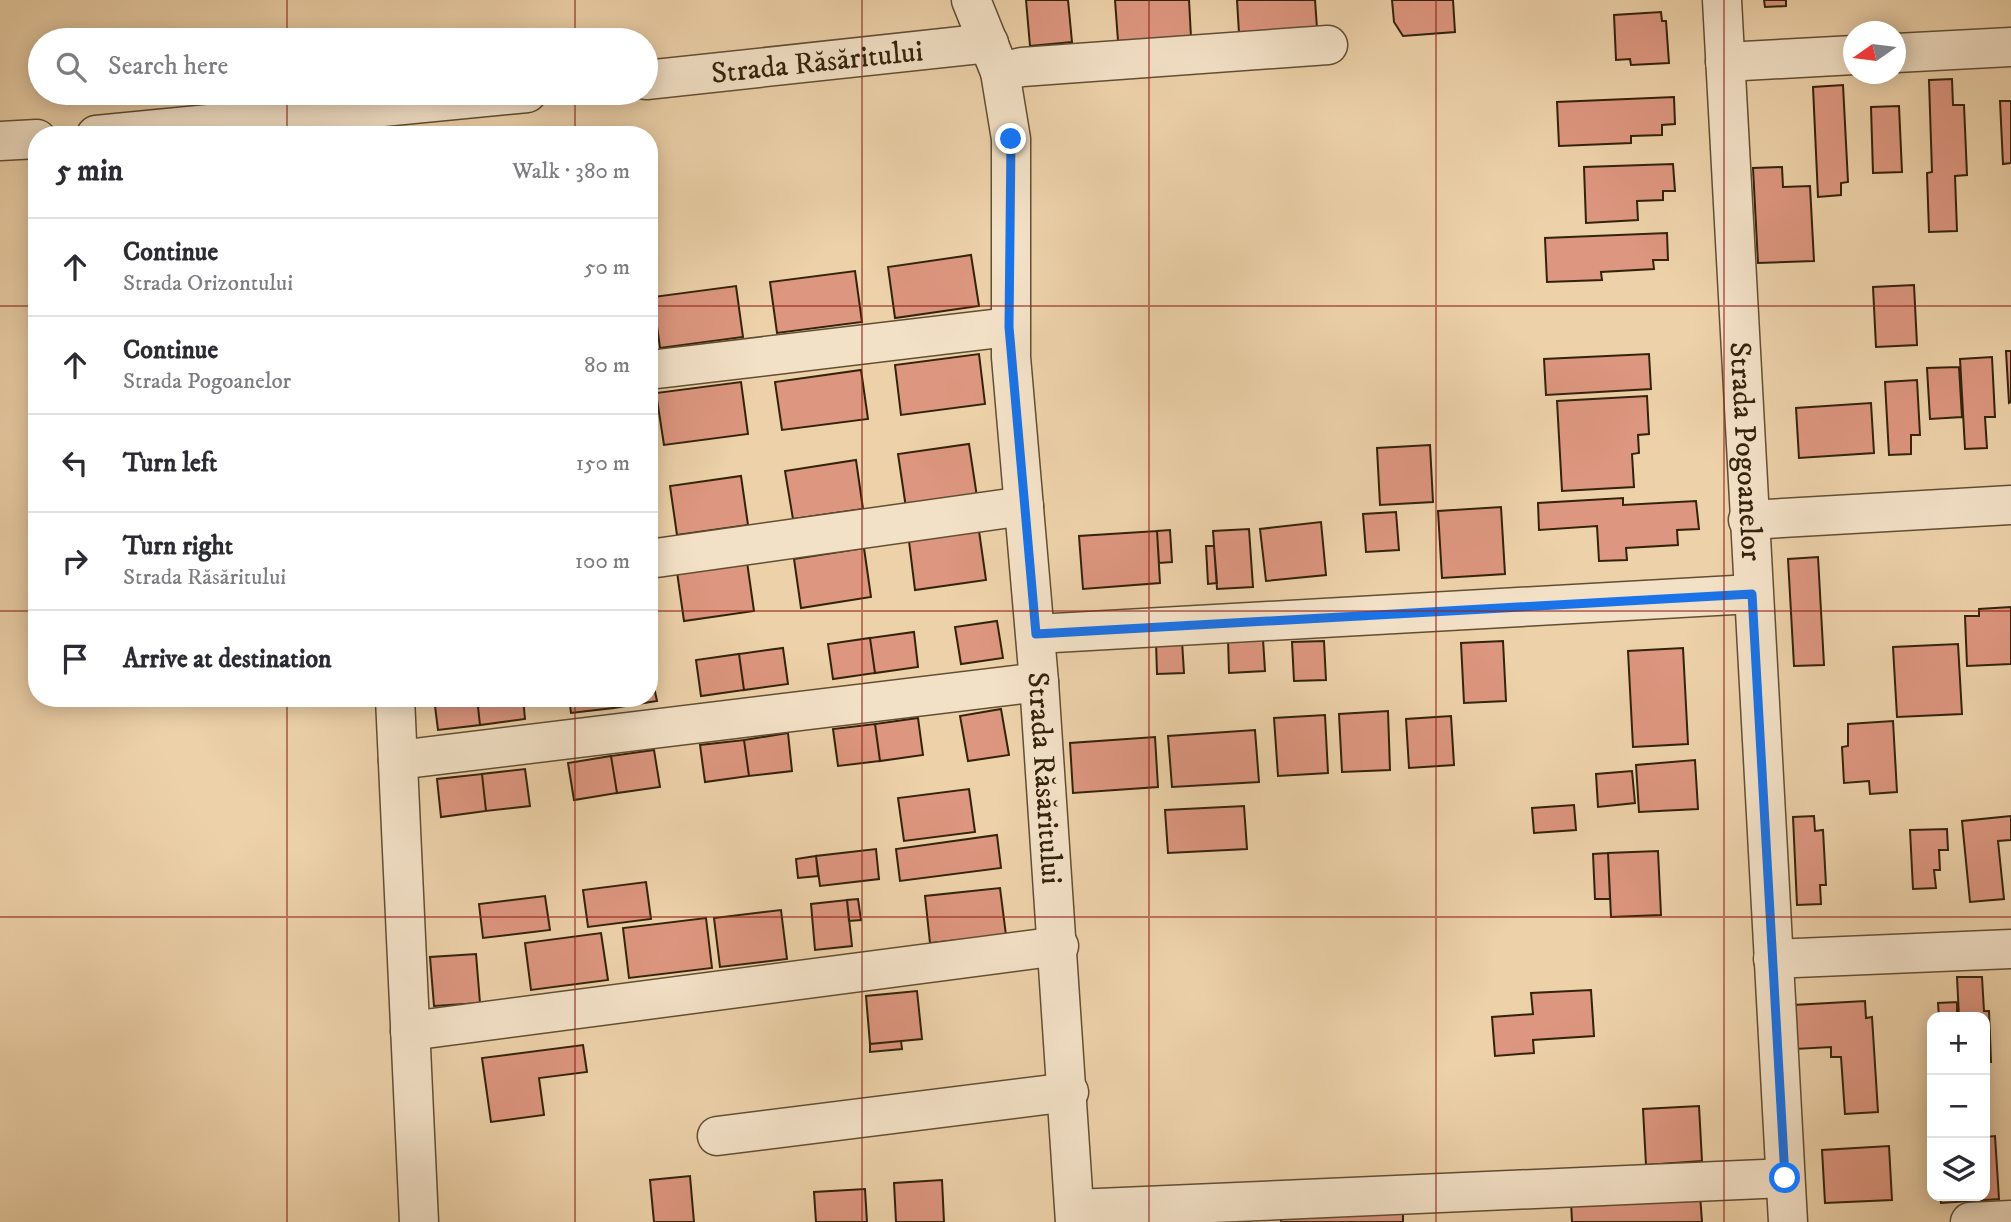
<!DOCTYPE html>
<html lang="en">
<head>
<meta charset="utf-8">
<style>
  :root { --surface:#fff; --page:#f2f2f3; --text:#2b2b33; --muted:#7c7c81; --line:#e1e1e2 }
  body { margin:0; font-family:"IM FELL DW Pica",serif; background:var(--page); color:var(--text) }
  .controls { position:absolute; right:21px; bottom:21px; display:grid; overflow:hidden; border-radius:14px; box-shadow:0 4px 18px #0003 }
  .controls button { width:63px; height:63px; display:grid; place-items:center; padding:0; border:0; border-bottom:2px solid var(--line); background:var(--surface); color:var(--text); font:35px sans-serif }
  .compass { position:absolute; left:1843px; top:21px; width:63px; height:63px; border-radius:50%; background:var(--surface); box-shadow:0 4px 18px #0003; rotate:256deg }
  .stop { position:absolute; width:21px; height:21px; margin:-16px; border:5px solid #1a73e8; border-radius:50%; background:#fff }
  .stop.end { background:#1a73e8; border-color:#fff; box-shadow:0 2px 7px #0008 }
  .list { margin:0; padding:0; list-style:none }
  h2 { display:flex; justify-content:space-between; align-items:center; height:91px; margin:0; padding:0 28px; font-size:30px }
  h2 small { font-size:23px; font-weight:400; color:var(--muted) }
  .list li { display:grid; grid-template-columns:46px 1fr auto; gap:21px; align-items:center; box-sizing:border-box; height:98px; padding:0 28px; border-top:2px solid var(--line) }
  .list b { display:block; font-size:26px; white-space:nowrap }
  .list p { margin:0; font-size:23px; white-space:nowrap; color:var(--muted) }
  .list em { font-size:23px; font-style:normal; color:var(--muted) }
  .icon { flex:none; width:38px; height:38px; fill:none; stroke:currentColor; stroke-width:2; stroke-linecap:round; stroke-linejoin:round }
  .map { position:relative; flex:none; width:2011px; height:1222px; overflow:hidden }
  .search { position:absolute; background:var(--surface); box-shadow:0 4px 18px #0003; left:28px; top:28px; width:630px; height:77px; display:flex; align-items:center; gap:18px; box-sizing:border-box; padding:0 24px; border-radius:38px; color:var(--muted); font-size:26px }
  .panel { position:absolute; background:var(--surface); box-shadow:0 4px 18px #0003; left:28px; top:126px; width:630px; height:581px; border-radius:28px }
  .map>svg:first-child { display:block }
  .building { fill:#dd967f; stroke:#33230b; stroke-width:2 }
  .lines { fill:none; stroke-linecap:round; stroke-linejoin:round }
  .minor-casing { stroke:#624e32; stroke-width:41 }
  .minor { stroke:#f3e1c7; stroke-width:38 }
  .route { stroke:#1a73e8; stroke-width:9 }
  .grid { fill:none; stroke:#8f2418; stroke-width:2; stroke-opacity:0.55 }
  .labels { text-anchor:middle; stroke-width:5; stroke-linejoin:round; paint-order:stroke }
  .street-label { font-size:30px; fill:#33230b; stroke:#f3e1c7 }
</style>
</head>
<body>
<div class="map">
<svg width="2011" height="1222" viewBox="0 0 2011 1222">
  <rect width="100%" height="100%" fill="#edd1a9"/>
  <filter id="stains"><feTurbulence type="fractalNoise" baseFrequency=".00286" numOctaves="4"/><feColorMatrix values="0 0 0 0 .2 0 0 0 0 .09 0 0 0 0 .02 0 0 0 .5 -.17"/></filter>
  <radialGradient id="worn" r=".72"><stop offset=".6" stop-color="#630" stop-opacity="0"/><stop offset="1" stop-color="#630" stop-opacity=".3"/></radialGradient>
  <path class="building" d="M 1026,0 L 1068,0 L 1072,42 L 1030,46 Z
    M 1115,0 L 1189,0 L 1191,37 L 1118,41 Z
    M 1237,0 L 1315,0 L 1317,28 L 1239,33 Z
    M 1392,0 L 1453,0 L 1455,32 L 1403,36 L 1394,22 Z
    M 1764,0 L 1786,0 L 1786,6 L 1765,7 Z
    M 1661,12 L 1662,21 L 1666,21 L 1669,63 L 1631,65 L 1630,59 L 1616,60 L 1614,15 Z
    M 1952,79 L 1953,105 L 1964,105 L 1967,175 L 1955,176 L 1957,231 L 1929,232 L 1927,173 L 1932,172 L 1929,80 Z
    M 1843,85 L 1848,182 L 1841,183 L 1841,195 L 1818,197 L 1813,87 Z
    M 1674,97 L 1675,124 L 1662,125 L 1662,135 L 1631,136 L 1631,143 L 1559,146 L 1557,102 Z
    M 2000,101 L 2011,101 L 2011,163 L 2003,164 Z
    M 1899,106 L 1902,172 L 1873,173 L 1871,107 Z
    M 1673,164 L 1675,191 L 1663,191 L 1663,200 L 1637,201 L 1638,220 L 1586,223 L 1584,167 Z
    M 1782,167 L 1783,187 L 1810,186 L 1814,261 L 1758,263 L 1753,168 Z
    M 1667,233 L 1668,260 L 1653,260 L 1654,269 L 1601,272 L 1602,280 L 1547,282 L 1545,238 Z
    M 971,255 L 979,306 L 895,318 L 888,267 Z
    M 855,271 L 862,322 L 777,333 L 770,282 Z
    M 1914,285 L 1917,345 L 1876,347 L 1873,287 Z
    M 736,286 L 743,337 L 660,348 L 653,297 Z
    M 2006,351 L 2011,351 L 2011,402 L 2009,403 Z
    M 979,354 L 985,404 L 901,415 L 895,365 Z
    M 1649,354 L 1651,389 L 1546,395 L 1544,359 Z
    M 1992,357 L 1995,417 L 1985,417 L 1987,448 L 1965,449 L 1960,359 Z
    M 1959,367 L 1962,417 L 1930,419 L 1927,368 Z
    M 861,370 L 868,419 L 782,430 L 775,382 Z
    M 1917,380 L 1920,435 L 1911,435 L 1911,454 L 1889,455 L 1885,382 Z
    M 741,382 L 748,434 L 664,445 L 656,393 Z
    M 1647,396 L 1649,434 L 1638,435 L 1639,453 L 1632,454 L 1634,487 L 1562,491 L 1557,401 Z
    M 1871,403 L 1874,453 L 1799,458 L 1796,408 Z
    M 969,444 L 977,497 L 906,508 L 898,454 Z
    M 1430,445 L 1433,502 L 1380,505 L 1377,448 Z
    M 856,460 L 863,509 L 793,519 L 785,471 Z
    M 741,476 L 748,525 L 677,535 L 670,486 Z
    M 1623,498 L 1623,505 L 1696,501 L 1699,529 L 1677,530 L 1678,545 L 1626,548 L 1627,560 L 1599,561 L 1597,526 L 1539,530 L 1538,503 Z
    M 1501,507 L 1505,574 L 1442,578 L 1438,511 Z
    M 1396,512 L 1399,550 L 1366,552 L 1363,514 Z
    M 1321,522 L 1326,575 L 1266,581 L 1260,529 Z
    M 1249,529 L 1253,587 L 1217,589 L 1213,531 Z
    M 1170,530 L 1172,562 L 1159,563 L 1157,531 Z
    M 979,531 L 986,580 L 915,590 L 909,541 Z
    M 1157,531 L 1160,583 L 1083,589 L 1079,536 Z
    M 1206,546 L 1214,546 L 1217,583 L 1208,584 Z
    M 864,548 L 871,597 L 801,608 L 794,559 Z
    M 1818,557 L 1824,665 L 1794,666 L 1788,559 Z
    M 747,562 L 754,611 L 684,621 L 677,572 Z
    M 2011,607 L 2011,664 L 1967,666 L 1965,616 L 1979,616 L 1979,609 Z
    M 997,621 L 1003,658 L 961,664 L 955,627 Z
    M 914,632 L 918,667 L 875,673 L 870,638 Z
    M 870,638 L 875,673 L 833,679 L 828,644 Z
    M 1263,639 L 1265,671 L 1229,673 L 1228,640 Z
    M 1182,641 L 1184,673 L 1157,674 L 1156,642 Z
    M 1324,641 L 1326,680 L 1294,681 L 1292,642 Z
    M 1503,641 L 1506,701 L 1464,703 L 1461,643 Z
    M 1958,644 L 1962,714 L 1897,717 L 1893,647 Z
    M 783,648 L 788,684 L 744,690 L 739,654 Z
    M 1683,648 L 1688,744 L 1633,747 L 1628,651 Z
    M 739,654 L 744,690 L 701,696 L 696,660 Z
    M 649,664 L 657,701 L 613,708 L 612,698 L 649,698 Z
    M 434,698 L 477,698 L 480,725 L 438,730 Z
    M 477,698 L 523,698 L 525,719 L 480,725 Z
    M 569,698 L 612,698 L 613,708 L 571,713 Z
    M 1001,709 L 1009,755 L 968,761 L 960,716 Z
    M 1388,711 L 1390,770 L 1342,772 L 1339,714 Z
    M 1325,715 L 1328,773 L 1278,776 L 1274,718 Z
    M 1451,716 L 1454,765 L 1409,768 L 1406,719 Z
    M 918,718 L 923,755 L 880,761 L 875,724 Z
    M 1893,721 L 1897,792 L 1870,794 L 1869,781 L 1844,783 L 1842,747 L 1848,746 L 1848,724 Z
    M 875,724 L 880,761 L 838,766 L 833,729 Z
    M 1255,730 L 1259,782 L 1172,787 L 1168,736 Z
    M 788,733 L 792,771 L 749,776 L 744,740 Z
    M 1155,737 L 1158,787 L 1073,793 L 1070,743 Z
    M 744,740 L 749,776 L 705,782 L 700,745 Z
    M 654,750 L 660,787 L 617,793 L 611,756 Z
    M 611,756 L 617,793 L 574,800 L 568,763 Z
    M 1695,760 L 1698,809 L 1639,812 L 1636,765 Z
    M 525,769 L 530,806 L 486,811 L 482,774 Z
    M 1632,771 L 1635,803 L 1598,807 L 1596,774 Z
    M 482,774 L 486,811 L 441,817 L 437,779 Z
    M 969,789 L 975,832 L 904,841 L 898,798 Z
    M 1574,805 L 1576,830 L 1534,833 L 1532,808 Z
    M 1244,806 L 1247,849 L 1168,853 L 1165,810 Z
    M 1814,816 L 1815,831 L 1823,830 L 1826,885 L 1820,885 L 1821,904 L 1797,905 L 1793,817 Z
    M 2011,816 L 2011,840 L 1998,841 L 2004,899 L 1970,902 L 1962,821 Z
    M 1947,829 L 1948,850 L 1939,850 L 1940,870 L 1934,870 L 1936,888 L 1913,889 L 1910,830 Z
    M 997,835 L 1001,868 L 900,881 L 896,849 Z
    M 876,849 L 879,879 L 820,886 L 816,856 Z
    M 1658,851 L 1661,915 L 1611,917 L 1608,853 Z
    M 1608,853 L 1610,899 L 1595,899 L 1593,854 Z
    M 816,856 L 818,876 L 798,878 L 796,859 Z
    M 646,882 L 651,919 L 588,927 L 583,890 Z
    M 1000,888 L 1006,935 L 930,943 L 925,896 Z
    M 545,896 L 550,930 L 483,938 L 479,904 Z
    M 858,899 L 861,920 L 849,921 L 847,900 Z
    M 847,900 L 852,946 L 815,950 L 811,904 Z
    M 781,910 L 787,959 L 720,967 L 714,918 Z
    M 706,918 L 712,968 L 629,978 L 623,928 Z
    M 601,933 L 608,980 L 531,990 L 525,943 Z
    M 476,954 L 480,1003 L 434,1006 L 430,957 Z
    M 1957,977 L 1982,977 L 1984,1011 L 1989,1011 L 1991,1062 L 1985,1062 L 1985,1017 L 1959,1017 Z
    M 1591,990 L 1594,1036 L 1533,1040 L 1534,1053 L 1495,1056 L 1492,1017 L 1533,1014 L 1531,993 Z
    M 917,991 L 922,1039 L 870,1044 L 866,996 Z
    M 1865,1001 L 1866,1018 L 1872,1017 L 1878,1112 L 1845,1114 L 1841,1057 L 1831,1057 L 1831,1047 L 1795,1049 L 1793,1005 Z
    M 1957,1002 L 1957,1017 L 1939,1017 L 1938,1003 Z
    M 901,1041 L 902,1049 L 870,1052 L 870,1044 Z
    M 583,1045 L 587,1072 L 539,1078 L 544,1115 L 491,1122 L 482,1058 Z
    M 1699,1106 L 1702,1161 L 1646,1165 L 1643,1109 Z
    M 1995,1136 L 1999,1199 L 1941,1203 L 1940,1196 L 1985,1196 L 1985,1137 Z
    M 1889,1146 L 1892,1200 L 1825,1203 L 1822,1150 Z
    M 690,1176 L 694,1222 L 654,1222 L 650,1180 Z
    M 942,1180 L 944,1222 L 896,1222 L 894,1183 Z
    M 865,1189 L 867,1222 L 816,1222 L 814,1192 Z
    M 1700,1194 L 1702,1222 L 1572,1222 L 1571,1202 Z
    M 1403,1212 L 1403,1222 L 1281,1222 L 1281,1219 Z"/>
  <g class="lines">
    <g class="minor-casing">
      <g id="minor">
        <path id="s1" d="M 971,0 L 1000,72 L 1011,139 L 1011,357 L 1039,682 L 1075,1222"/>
        <path id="s2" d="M 1722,0 L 1788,1222"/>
        <path d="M 1896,53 L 2011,47"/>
        <path d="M 1725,62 L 1854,55"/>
        <path d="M 1000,72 L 1022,67 L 1328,45"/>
        <path id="s3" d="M 646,80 L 989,43"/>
        <path d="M 96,135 L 527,93"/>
        <path d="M 0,141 L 37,139"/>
        <path d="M 649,370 L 1009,327"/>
        <path d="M 1748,520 L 2011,505"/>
        <path d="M 649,559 L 1024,506"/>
        <path d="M 1036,634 L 1752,594"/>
        <path d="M 395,698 L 419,1222"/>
        <path d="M 398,760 L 1039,682"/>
        <path d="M 1773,959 L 2011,949"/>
        <path d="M 410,1031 L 1059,946"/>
        <path d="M 717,1136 L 1069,1092"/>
        <path d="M 1075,1209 L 1785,1178"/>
        <path d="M 1970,1222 L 2011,1220"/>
      </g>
    </g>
    <use href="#minor" class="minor"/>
  </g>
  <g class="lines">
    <path class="route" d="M 1011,139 L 1009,327 L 1036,634 L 1752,594 L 1785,1178"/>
  </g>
  <path class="grid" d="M 287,0 L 287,40M 575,0 L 575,40M 862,0 L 862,1222M 1149,0 L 1149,1222M 1436,0 L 1436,1222M 1724,0 L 1724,1222M 287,93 L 287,135M 575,93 L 575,135M 0,306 L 37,306M 649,306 L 2011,306M 0,611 L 37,611M 649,611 L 2011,611M 287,698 L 287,1222M 575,698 L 575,1222M 0,917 L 2011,917"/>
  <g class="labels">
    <g class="street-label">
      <text dy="10" stroke="none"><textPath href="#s3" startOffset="172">Strada Răsăritului</textPath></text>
      <text dy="10" stroke="none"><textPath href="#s2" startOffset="452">Strada Pogoanelor</textPath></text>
      <text dy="10" stroke="none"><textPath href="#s1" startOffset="786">Strada Răsăritului</textPath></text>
    </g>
  </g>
  <rect width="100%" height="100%" filter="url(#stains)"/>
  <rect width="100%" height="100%" fill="url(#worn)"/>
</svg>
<div class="controls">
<button>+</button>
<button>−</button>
<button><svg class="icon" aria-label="layers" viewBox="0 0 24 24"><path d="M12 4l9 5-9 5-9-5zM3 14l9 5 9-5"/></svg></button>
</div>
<svg class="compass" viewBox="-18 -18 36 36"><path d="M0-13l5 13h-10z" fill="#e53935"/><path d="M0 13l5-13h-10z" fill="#7c7c81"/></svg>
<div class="stop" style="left:1785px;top:1178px"></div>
<div class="stop end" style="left:1011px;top:139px"></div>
<div class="search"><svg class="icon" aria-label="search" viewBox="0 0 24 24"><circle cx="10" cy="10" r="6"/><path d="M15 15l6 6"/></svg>Search here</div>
<section class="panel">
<h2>5 min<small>Walk · 380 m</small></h2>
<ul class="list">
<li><svg class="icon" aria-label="ahead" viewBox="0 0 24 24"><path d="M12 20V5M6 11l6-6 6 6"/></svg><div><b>Continue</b><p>Strada Orizontului</p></div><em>50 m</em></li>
<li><svg class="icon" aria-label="ahead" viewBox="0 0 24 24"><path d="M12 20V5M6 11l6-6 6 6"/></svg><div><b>Continue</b><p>Strada Pogoanelor</p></div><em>80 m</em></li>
<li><svg class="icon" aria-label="left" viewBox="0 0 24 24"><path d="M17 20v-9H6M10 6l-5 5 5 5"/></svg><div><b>Turn left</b></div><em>150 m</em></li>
<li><svg class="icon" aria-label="right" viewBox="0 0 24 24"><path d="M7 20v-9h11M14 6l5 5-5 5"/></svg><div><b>Turn right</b><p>Strada Răsăritului</p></div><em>100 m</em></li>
<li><svg class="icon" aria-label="arrive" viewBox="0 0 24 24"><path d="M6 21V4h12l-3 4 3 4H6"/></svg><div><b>Arrive at destination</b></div></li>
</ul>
</section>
</div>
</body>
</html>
